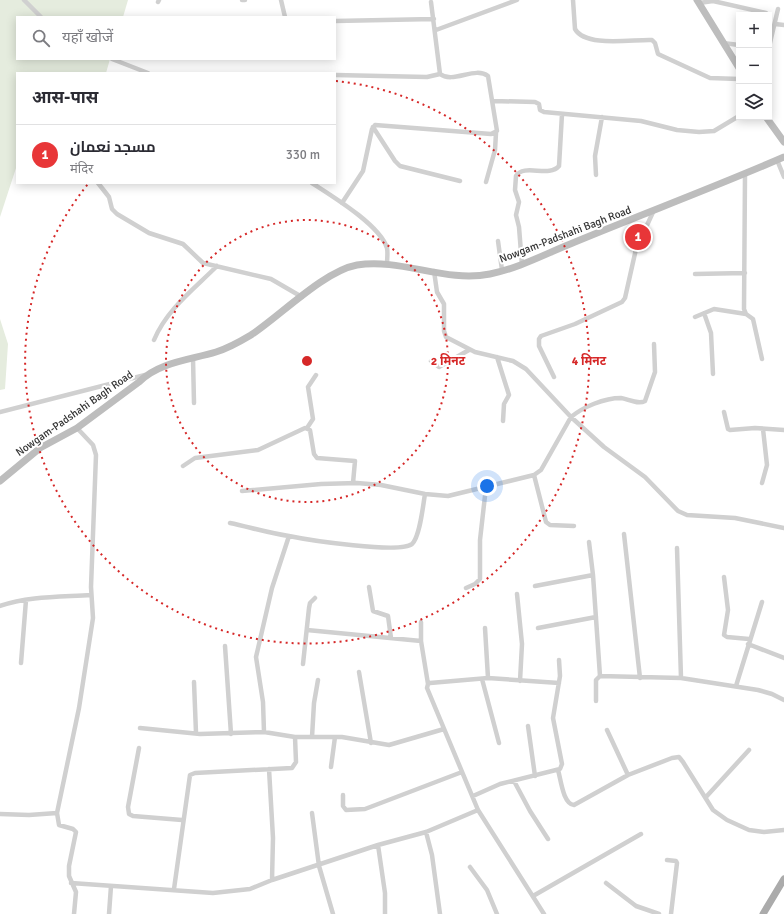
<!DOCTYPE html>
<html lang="hi">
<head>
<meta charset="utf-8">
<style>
  :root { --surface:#fff; --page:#f7f7f7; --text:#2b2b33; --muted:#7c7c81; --line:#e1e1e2; --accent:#e83638 }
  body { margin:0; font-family:Signika,Cairo,"Noto Sans Devanagari",sans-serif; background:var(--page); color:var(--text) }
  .controls { position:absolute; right:12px; top:12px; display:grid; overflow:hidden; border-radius:0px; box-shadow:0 2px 10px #0003 }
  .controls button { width:36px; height:36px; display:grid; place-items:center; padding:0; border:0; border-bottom:1px solid var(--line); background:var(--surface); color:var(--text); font:20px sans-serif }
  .you { position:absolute; left:487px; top:486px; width:14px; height:14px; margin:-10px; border:3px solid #fff; border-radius:50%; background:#1a73e8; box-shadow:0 0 0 6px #1a73e833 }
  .badge { display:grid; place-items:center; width:26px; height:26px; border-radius:50%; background:var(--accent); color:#fff; font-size:13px; font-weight:700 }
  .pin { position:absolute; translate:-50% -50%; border:2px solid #fff; box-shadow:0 1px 4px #0006 }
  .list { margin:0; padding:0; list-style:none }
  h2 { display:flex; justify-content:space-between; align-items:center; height:52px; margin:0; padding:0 16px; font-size:17px }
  h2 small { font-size:13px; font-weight:400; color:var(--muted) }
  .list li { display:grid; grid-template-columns:26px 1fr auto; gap:12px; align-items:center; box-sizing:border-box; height:60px; padding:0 16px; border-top:1px solid var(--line) }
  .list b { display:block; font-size:15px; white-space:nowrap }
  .list p { margin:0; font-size:13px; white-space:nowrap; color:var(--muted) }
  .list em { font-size:13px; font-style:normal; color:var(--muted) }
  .icon { flex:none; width:22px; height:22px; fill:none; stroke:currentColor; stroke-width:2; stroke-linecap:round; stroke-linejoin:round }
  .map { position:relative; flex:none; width:784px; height:914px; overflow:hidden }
  .search { position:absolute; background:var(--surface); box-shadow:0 2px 10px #0003; left:16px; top:16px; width:320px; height:44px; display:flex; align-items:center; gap:10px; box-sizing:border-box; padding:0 14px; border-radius:0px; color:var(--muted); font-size:15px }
  .panel { position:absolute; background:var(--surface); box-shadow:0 2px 10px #0003; left:16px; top:72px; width:320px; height:112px; border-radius:0px }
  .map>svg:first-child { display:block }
  .green { fill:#e5ecde }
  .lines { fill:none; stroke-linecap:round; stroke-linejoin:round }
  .street { stroke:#d0d0d0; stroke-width:4.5 }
  .secondary { stroke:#bdbdbd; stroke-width:7 }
  .primary { stroke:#ababab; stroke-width:7 }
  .ring { fill:none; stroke:#d62828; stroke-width:2; stroke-dasharray:2 4 }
  .labels { text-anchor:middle; stroke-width:4; stroke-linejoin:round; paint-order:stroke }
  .street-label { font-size:11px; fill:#333; stroke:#fff }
  .centre { fill:#d62828; stroke:#fff; stroke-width:2 }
  .ring-label { font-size:12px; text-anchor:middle; font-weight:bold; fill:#d62828; stroke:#fff; stroke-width:4; stroke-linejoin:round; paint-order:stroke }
</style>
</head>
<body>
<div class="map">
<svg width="784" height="914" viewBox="0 0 784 914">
  <rect width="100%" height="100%" fill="#fff"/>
  <path class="green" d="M 0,0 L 128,0 L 123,17 L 17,17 L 17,59 L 110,59 L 106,73 L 17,73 L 17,165 L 0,217 Z
    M 0,319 L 8,344 L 5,389 L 0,390 Z"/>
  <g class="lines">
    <path class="street" d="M 24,0 L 41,17
      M 242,0 L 245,0
      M 281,0 L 285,17
      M 573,0 L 575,29 C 586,48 633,39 652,40 L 655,43 L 658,54 L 710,78 L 739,79
      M 158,2 L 159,0
      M 699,3 L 713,1 L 766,13
      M 335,21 L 434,19
      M 775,24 L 784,25
      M 436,30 L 517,0
      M 723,43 L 739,45
      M 769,47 L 778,9
      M 112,59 L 148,73
      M 335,75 L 427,77 L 440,74
      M 493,101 L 535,102 L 539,104 L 540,110 L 544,112 L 641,121 L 677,130 L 699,132 L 714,131 L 739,116
      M 373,127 L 395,161 L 400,166 L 460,181
      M 777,160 L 784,177
      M 596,175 L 595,156 L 602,117
      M 745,175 L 744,309 L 746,314 L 753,319 L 762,359
      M 486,182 L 495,150 L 496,133
      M 98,183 L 109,197 L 112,209 L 117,214 L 149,233 L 183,244 L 203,263 L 271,279 L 302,297
      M 312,183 C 332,196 380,225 387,248 C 388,253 387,259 387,264
      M 342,203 L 363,171 L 372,129 L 375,125 L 491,134 L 497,131 L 488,76 C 475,66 453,84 440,74 L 431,2
      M 498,241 L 502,270
      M 522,265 L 519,227 L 516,215 L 519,202 L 515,190 L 516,176 C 524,163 549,178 559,166 L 562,114
      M 434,271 L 437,292 L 444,304 L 444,331 L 446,337 L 475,352 L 513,361 L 526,369 L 571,417 L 604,447 L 645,477 L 678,511 L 687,515 L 735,518 L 784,528
      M 695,274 L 745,273
      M 704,313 L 711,333 L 713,374
      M 695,317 L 714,309 L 746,314
      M 154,340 C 167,309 194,289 217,266
      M 497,357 L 509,395 L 504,404 L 503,421
      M 193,358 L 194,403
      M 431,361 L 439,367 L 469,350
      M 554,377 L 539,346 L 539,339 L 541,336 L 575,324 L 622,302 L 625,298 L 636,249 L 654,210
      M 0,412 L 145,375
      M 724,412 L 728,429 L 730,430 L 755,428 L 784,430
      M 307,428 L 313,419 L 308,387 L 316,375
      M 183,466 L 195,458 L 258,450 L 305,428 L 310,430 L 314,454 L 317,458 L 355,461 L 353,483
      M 534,475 L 546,522 L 550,525 L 574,526
      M 762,483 L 767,465 L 763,429
      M 242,491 L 321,484 L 357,483 L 381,485 L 425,494 L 448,496 L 534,475 L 541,470 L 571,417 C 583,407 604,398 621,398 C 628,399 638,405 645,401 L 655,372 L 654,344
      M 230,523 C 249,527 269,533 289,536 C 308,540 400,554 412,544 C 420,537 423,505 425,494
      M 624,534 L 640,678
      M 589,542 L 593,575 L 600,676
      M 677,548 L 681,678
      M 724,577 L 728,610 L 724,635 L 727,637 L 749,639
      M 535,586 L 593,575
      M 369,587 L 373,611 L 388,616 L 391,638
      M 466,588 L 475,584 L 480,579 L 480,540 L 486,487
      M 517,594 L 522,644 L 520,681
      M 0,606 C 28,596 61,597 91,595
      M 421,622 L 421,641 L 428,684
      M 485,628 L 488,678
      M 538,628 L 596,617
      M 307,630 L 421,641
      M 748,644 L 784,658
      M 225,646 L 231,734
      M 21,663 L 26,600
      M 303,664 L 309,608 L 310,603 L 315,598
      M 359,672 L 371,743
      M 482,679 L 499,743
      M 194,682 L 196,733
      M 736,686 L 762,602
      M 596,701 L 596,680 L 600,676 L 681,678 L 758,690 L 772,694 L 784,700
      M 528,726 L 535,776
      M 140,728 L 200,734 L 264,732 L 295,737 L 342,737 L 389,745 L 444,729
      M 607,730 L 628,775
      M 264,732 L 263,702 L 256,657 L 272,588 L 289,536
      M 312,737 L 314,703 L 318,680
      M 139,748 L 128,807 L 129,814 L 133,816 L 182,820
      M 331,767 L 335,737
      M 269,769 L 273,838 L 272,880
      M 558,770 C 561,780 563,804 574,805 L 628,775 L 672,758 L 679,757 L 683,762 L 713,810 L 727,820 L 749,830 L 764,832 L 784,830
      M 514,781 L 530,811 L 548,839
      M 343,795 L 343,806 L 346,810 L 365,809 L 462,772
      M 473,796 L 500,784 L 560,769 L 562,764 L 553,718 L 560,676 L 559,660
      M 706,797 L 749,750
      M 312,813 L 319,866 L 333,914
      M 0,814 L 29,815 L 57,813
      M 426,832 L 432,855 L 440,914
      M 378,845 L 385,893 L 385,914
      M 667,860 L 676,861 L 677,863 L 671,914
      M 470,867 L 487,890 L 497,914
      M 71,883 L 213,893 L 250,889 L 272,880 L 378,845 L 426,832 L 478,810
      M 606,883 L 636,906 L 659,914
      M 174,889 L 190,775 L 195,773 L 292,768 L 296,762 L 295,737
      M 533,896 L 641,834
      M 74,914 L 76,892 L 69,876 L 69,866 L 76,832 L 73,829 L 59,825 L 57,813 L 79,708 L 93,618 L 91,587 L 96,455 L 93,445 L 77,428
      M 109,914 L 111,886
      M 544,914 L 478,810 L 427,688 L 428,684 L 430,683 L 488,678 L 559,683"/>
    <path class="secondary" d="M 697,0 L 739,68
      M 766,117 L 784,142
      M 0,481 L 40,448 L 77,428 L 139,382 C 159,362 190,360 216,352 C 229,348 241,341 251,335 C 280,316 324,271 357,265 C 402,258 445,283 490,274 C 520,268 547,253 575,242 C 645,213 715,187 784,157"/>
    <path class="primary" d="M 763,914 L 784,879"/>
  </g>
  <g class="ring">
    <circle cx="307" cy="361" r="141"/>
    <path d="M336 81A282 282 0 1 1 88 184"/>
  </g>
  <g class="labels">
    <g class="street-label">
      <text transform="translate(565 234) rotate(-21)" y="4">Nowgam-Padshahi Bagh Road</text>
      <text transform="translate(74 413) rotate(-35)" y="4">Nowgam-Padshahi Bagh Road</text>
    </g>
  </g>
  <circle cx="307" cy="361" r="6" class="centre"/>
  <g class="ring-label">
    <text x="448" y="365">2 मिनट</text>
    <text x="589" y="365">4 मिनट</text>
  </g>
</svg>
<div class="controls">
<button>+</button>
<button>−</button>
<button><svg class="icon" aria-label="layers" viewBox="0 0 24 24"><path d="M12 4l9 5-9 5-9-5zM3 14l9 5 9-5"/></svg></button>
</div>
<div class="you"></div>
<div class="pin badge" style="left:638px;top:237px">1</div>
<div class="search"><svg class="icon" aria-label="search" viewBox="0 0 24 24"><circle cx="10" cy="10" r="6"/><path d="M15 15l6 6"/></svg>यहाँ खोजें</div>
<section class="panel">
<h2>आस-पास<small></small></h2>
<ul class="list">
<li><span class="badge">1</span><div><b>مسجد نعمان</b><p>मंदिर</p></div><em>330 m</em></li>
</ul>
</section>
</div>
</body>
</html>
